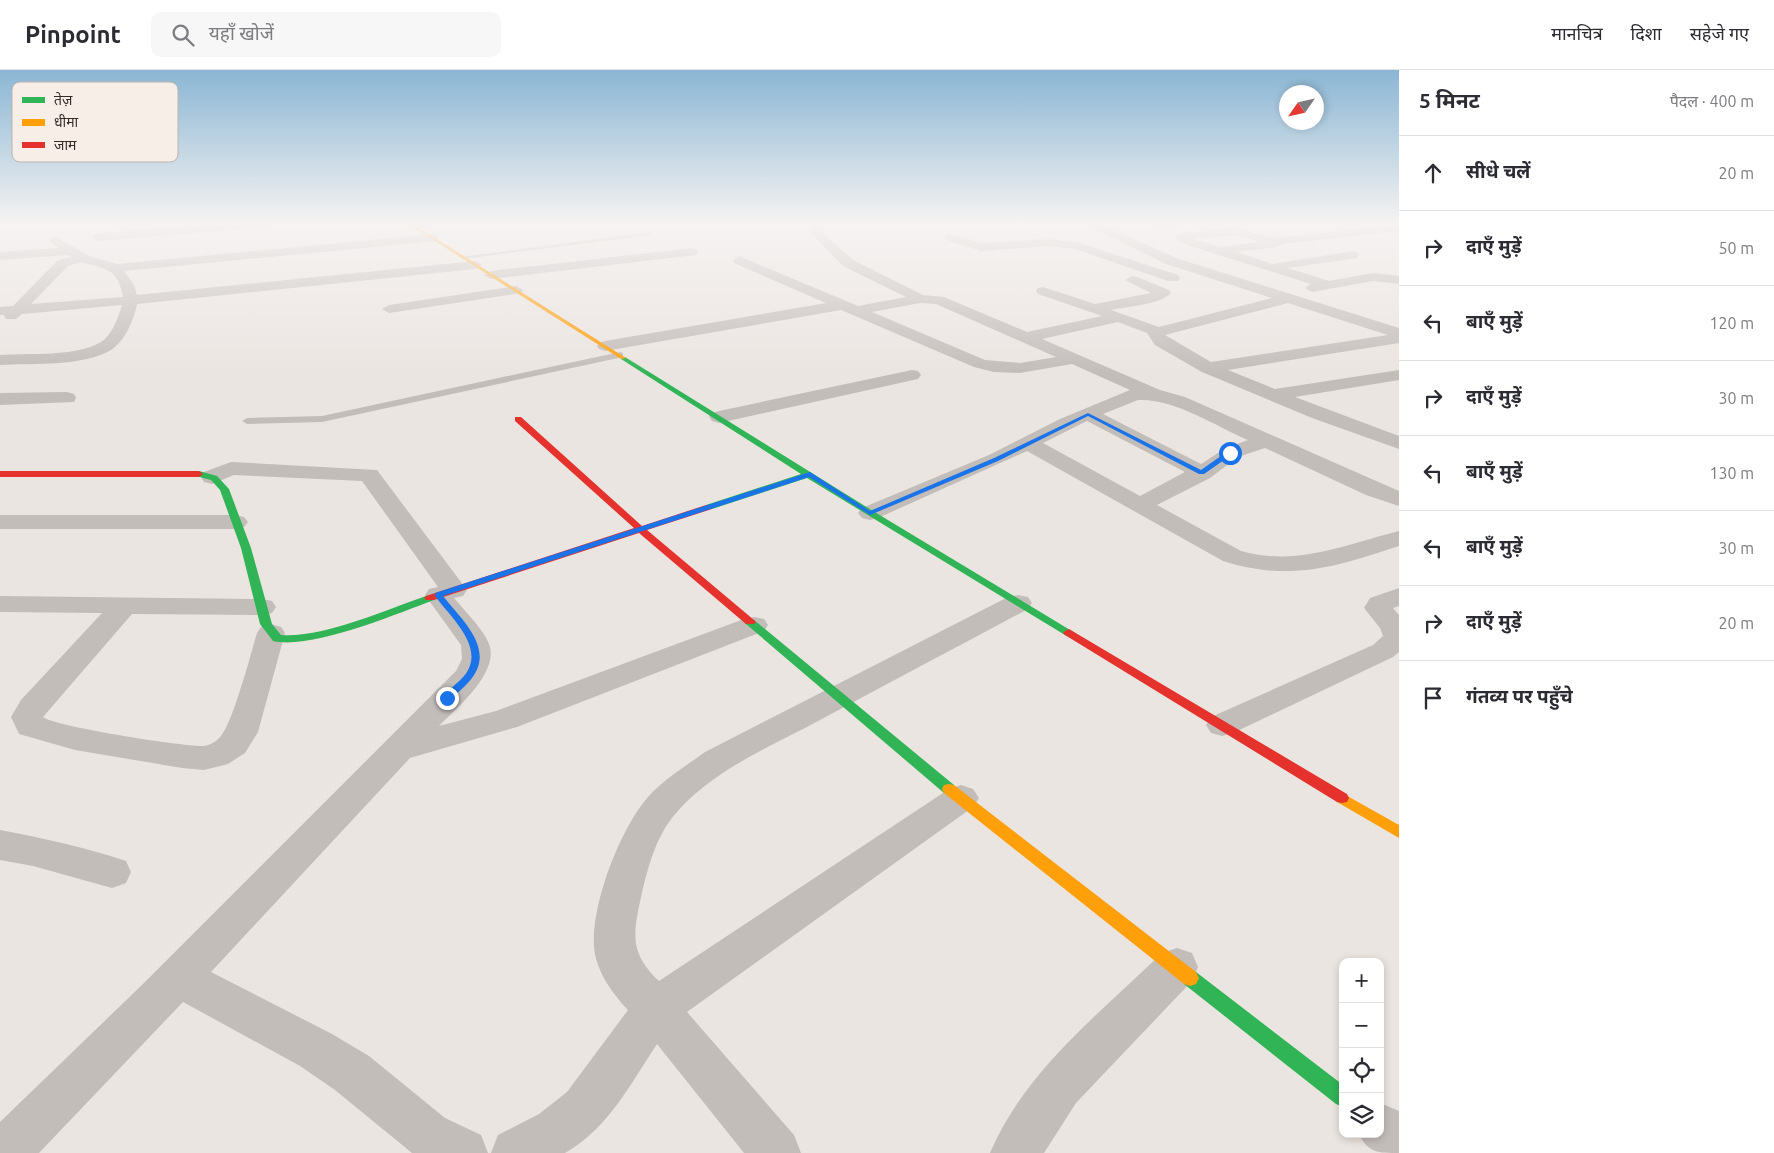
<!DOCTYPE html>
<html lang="hi">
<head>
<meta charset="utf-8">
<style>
  :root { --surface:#fff; --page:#f7f7f7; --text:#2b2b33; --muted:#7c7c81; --line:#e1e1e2 }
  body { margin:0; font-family:Ubuntu,"Noto Sans Devanagari",sans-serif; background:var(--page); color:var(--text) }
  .controls { position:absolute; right:15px; bottom:15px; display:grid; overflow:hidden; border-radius:10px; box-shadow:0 2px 8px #0003 }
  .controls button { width:45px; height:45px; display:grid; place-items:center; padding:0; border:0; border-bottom:1px solid var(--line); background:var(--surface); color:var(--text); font:25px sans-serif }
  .compass { position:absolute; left:1279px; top:15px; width:45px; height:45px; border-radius:50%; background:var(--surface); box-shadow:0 2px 8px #0003; rotate:236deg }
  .stop { position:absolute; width:15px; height:15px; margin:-11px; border:4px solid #1a73e8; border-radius:50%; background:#fff }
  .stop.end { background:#1a73e8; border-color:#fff; box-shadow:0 1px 5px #0008 }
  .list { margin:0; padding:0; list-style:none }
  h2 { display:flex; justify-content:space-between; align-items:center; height:65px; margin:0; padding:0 20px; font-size:21px }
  h2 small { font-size:16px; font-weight:400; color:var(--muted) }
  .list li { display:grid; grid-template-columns:32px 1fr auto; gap:15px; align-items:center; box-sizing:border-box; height:75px; padding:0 20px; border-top:1px solid var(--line) }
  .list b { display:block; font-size:19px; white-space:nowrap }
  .list em { font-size:16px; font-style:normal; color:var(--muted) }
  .icon { flex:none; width:28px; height:28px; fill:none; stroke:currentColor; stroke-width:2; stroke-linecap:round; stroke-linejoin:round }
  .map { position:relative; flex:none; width:1399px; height:1083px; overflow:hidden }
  header { display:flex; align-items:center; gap:30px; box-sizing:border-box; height:70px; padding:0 25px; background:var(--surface); border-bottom:1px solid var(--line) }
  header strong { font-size:24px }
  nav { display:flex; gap:28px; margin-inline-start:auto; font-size:18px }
  .search { width:350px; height:45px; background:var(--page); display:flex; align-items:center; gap:12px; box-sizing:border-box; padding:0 18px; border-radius:10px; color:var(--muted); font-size:19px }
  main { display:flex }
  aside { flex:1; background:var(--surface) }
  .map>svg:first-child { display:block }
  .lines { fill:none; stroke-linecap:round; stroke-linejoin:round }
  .lane { fill:#c3bdba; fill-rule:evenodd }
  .street { fill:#c3bdba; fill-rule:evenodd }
  .fast { fill:#30b455; fill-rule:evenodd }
  .slow { fill:#ff9f0a; fill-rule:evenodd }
  .jam { fill:#e5322d; fill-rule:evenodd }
  .route { fill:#1a73e8 }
  .key { fill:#f7eee8; stroke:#bcb4af; stroke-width:1 }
  .key-label { font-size:14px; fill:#342b29 }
</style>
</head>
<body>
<header>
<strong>Pinpoint</strong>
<div class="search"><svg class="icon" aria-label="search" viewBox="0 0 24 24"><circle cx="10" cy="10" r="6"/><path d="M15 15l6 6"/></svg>यहाँ खोजें</div>
<nav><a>मानचित्र</a><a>दिशा</a><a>सहेजे गए</a></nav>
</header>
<main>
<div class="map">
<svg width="1399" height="1083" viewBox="0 0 1399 1083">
  <rect width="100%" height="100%" fill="#ebe5e1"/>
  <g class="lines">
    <path class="lane" d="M 426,154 L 440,154 L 415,159 L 412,157 Z
      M 1143,154 L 1191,154 L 1165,158 Z
      M 649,162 L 651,165 L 463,189 L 460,187 Z
      M 620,282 L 623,283 L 623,287 L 322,352 L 247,354 L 242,351 L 247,348 L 322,346 Z"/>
    <path class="street" d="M 228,154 L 277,154 L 271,157 L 98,171 L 92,167 L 98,163 Z
      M 1089,154 L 1101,154 L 1176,188 L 1399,258 L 1399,273 L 1228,300 L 1275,319 L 1399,300 L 1399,310 L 1295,327 L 1399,366 L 1399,379 L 1312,348 L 1202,302 L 1155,275 L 1147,263 L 1118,252 L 1042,269 L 1160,320 L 1185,327 L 1399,421 L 1399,436 L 1366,425 L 1265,378 L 1238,387 L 1210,408 L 1157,435 L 1241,481 C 1297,497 1346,474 1399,461 L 1399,476 C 1335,497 1290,512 1223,491 L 1027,381 L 878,448 L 870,450 L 862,448 L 858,443 L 862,438 L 989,385 L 1060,349 L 1130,320 L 1072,294 L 1020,303 L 994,302 L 974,297 L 841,240 L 605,281 L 599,279 L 597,276 L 599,273 L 605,271 L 826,233 L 734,193 L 733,190 L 739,186 L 858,236 L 906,227 L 843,196 L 811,163 L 809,161 L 815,158 L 819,159 L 853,190 L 923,225 L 944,227 L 1027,262 L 1102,246 L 1038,224 L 1036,221 L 1038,218 L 1043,217 L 1095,234 L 1151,223 L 1125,210 L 1132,206 L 1137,207 L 1169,220 L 1171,223 C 1162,234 1125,237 1111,240 L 1159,257 L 1272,228 L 1166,194 L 1090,157 ZM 920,233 L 936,234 L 1056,287 L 1020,293 L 985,290 L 872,242 ZM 1288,233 L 1388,265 L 1211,292 L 1165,265 ZM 1138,330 C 1173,328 1216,356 1248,370 L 1224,379 L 1201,394 L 1103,344 ZM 1087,351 L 1185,402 L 1140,426 L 1043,373 Z
      M 1399,155 L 1399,161 L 1283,174 L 1277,177 L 1237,182 L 1273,194 L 1353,181 L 1357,182 L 1359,185 L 1357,188 L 1288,198 L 1329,211 L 1373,203 L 1399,206 L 1399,214 L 1373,211 L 1312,222 L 1305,218 L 1311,214 L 1184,174 L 1174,167 L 1180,163 L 1236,158 L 1272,168 ZM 1236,165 L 1260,172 L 1220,177 L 1194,169 Z
      M 950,163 L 981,173 L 1048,169 L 1076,172 L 1178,205 L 1180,208 L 1178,211 L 1168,211 L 1075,179 L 1048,176 L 981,181 L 946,170 L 944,167 Z
      M 433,164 L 437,165 L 437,171 L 124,201 L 134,215 L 137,225 L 475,191 L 482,195 L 475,199 L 137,234 C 134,250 125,271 111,280 C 82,297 32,293 0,295 L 0,285 C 28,283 77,287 101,272 C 112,265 118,248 122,235 L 22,244 L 16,249 L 6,249 L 4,245 L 0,245 L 0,237 L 13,236 L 58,190 L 71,187 L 68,185 L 0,190 L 0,182 L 58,178 L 49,170 L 55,166 L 89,186 L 117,194 ZM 81,192 C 104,199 118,197 123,227 L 31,234 L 68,196 Z
      M 692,178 L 696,179 L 698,182 L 696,185 L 491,209 L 484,205 L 491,201 Z
      M 516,216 L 523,220 L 521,223 L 389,243 L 382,239 L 389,235 Z
      M 912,300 L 918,301 L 921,305 L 918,309 L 719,353 L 712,351 L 709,347 L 712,343 L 719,341 Z
      M 67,322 L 74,324 L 76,328 L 74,332 L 0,335 L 0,323 Z
      M 231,392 L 377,400 L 467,520 L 463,526 L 454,528 C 464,540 484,560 489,574 C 500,602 457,638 439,656 L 496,641 L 744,549 L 754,547 L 764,549 L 768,555 L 764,561 L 517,657 L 410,688 L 211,902 L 332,964 L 369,986 L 445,1048 L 481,1065 L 488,1083 L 412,1083 L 335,1020 L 300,996 L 183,932 L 39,1083 L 0,1083 L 0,1052 L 145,912 L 456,601 L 462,589 L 461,575 L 425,525 L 429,519 L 438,517 L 362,411 L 234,405 L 212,414 L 204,412 L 201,407 L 204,402 Z
      M 0,445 L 236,445 L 244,447 L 248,452 L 244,457 L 236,459 L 0,459 Z
      M 1399,518 L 1399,536 L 1393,538 L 1399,545 L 1399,582 L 1393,587 L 1233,663 L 1222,666 L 1211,663 L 1206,655 L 1211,647 L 1373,575 L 1383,566 L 1380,558 L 1364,538 L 1370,528 Z
      M 1018,525 L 1028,527 L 1032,533 L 1028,539 C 959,576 889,613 820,650 C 770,677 708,702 672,748 C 654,771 646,804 640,832 C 632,868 632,885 659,911 L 949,719 L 961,715 L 973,719 L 979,728 L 973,737 L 687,942 L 794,1065 L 801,1083 L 744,1083 L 657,974 C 631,1013 608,1059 565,1083 L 491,1083 L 498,1065 L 539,1044 L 567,1022 L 628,940 C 612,923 596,901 594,877 C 591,834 620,759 648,727 C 664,709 686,696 705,682 L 1008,527 Z
      M 0,526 L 262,529 L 272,531 L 276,537 L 272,543 L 262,545 L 132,544 L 43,647 C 52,656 185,677 204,676 C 210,675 216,672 220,667 C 232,656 251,583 257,563 L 261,557 L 271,554 L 281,557 L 285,563 L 258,662 L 245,683 L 228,694 L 204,700 L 182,698 L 75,680 L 19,664 L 11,647 L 21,630 L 102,543 L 0,542 Z
      M 0,760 C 42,768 85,777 126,791 L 131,802 L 126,813 L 112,818 L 33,796 L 0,790 Z
      M 1177,878 L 1192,883 L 1198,897 L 1192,911 L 1076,1033 L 1044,1083 L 990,1083 C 1024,1002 1100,943 1162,883 Z
      M 1380,1033 L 1399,1041 L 1399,1083 C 1378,1083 1368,1083 1359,1064 L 1380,1064 Z"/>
    <path class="fast" d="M 621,287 L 625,287 L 873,441 L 1075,563 L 1069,567 L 1065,565 L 807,408 L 712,439 L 706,439 L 706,435 L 801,404 L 621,289 Z
      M 199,401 L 217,406 L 229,419 L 251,478 L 272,554 L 281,565 C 324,568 385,540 426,526 L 430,525 L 436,528 L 434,530 C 396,544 311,580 273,571 L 260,554 L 241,478 L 220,420 L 211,410 L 196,406 L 195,404 Z
      M 750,549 L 754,550 L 954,715 L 956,719 L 954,723 L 949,724 L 944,723 L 746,554 L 744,552 L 746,550 Z
      M 1190,900 L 1196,902 L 1343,1015 L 1343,1037 L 1336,1034 L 1184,914 L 1181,908 L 1184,902 Z"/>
    <path class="slow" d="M 408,154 L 413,154 L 626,288 L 621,289 Z
      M 949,714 L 954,715 L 1196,902 L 1199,908 L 1196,914 L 1190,916 L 1184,914 L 944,723 L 942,719 L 944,715 Z
      M 1342,723 L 1399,755 L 1399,768 L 1337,732 L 1335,728 L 1337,724 Z"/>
    <path class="jam" d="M 515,347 L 521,347 L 642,456 L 706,435 L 712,435 L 712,439 L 647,460 L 754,550 L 756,552 L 754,554 L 746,554 L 639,463 L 434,530 L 426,530 L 424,528 L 426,526 L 634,458 L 515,351 Z
      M 0,401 L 199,401 L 203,404 L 199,407 L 0,407 Z
      M 1069,559 L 1347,724 L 1349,728 L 1347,732 L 1342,733 L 1337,732 L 1065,565 L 1063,563 L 1065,561 Z"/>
  </g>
  <linearGradient id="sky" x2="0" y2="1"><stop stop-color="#8bb6d4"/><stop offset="0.5" stop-color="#f6f3f2"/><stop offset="1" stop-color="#f6f3f2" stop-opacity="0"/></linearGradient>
  <rect width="1399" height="305" fill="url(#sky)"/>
  <path class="route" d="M 1088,343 L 1201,400 L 1228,381 L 1234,383 L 1204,404 L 1199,404 L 1088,346 L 998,391 L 870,445 L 809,407 L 443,526 C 461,549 495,578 472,608 C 466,616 457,623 450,630 L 442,628 C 448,620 457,614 464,606 C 487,578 451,548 435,526 L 435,523 L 810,402 L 870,441 L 994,388 Z"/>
  <rect x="12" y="12" width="166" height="80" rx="8" class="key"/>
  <rect x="22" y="27" width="23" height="6" fill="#30b455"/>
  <rect x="22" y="49" width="23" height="7" fill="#ff9f0a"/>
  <rect x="22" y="72" width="23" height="6" fill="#e5322d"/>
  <g class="key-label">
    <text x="54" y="35">तेज़</text>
    <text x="54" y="57">धीमा</text>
    <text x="54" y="80">जाम</text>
  </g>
</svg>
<div class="controls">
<button>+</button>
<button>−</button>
<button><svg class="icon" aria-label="locate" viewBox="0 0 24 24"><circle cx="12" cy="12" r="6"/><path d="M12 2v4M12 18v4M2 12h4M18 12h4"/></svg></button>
<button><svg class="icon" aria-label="layers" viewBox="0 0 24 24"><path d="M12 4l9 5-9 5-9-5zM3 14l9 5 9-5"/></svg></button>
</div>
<svg class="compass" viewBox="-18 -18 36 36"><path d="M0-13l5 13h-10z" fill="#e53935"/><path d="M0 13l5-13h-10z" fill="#7c7c81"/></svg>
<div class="stop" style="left:1230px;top:383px"></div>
<div class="stop end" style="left:447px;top:628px"></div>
</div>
<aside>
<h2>5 मिनट<small>पैदल · 400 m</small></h2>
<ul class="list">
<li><svg class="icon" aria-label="ahead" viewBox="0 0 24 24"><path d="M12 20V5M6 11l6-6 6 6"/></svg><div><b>सीधे चलें</b></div><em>20 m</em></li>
<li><svg class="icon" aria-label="right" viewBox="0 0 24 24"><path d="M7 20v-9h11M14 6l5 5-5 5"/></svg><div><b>दाएँ मुड़ें</b></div><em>50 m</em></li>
<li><svg class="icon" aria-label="left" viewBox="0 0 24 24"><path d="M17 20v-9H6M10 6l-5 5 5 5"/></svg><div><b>बाएँ मुड़ें</b></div><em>120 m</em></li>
<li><svg class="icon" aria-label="right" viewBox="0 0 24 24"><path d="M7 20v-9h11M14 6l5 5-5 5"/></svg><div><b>दाएँ मुड़ें</b></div><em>30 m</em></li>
<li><svg class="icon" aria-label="left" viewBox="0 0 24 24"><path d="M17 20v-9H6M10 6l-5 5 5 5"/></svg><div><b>बाएँ मुड़ें</b></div><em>130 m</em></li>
<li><svg class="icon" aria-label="left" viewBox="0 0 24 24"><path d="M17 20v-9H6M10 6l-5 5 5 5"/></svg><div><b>बाएँ मुड़ें</b></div><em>30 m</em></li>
<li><svg class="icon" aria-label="right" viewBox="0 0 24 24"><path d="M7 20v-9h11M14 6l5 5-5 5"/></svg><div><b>दाएँ मुड़ें</b></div><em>20 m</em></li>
<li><svg class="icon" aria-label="arrive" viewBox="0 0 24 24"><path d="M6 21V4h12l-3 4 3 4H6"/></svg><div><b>गंतव्य पर पहुँचे</b></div></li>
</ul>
</aside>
</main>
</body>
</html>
